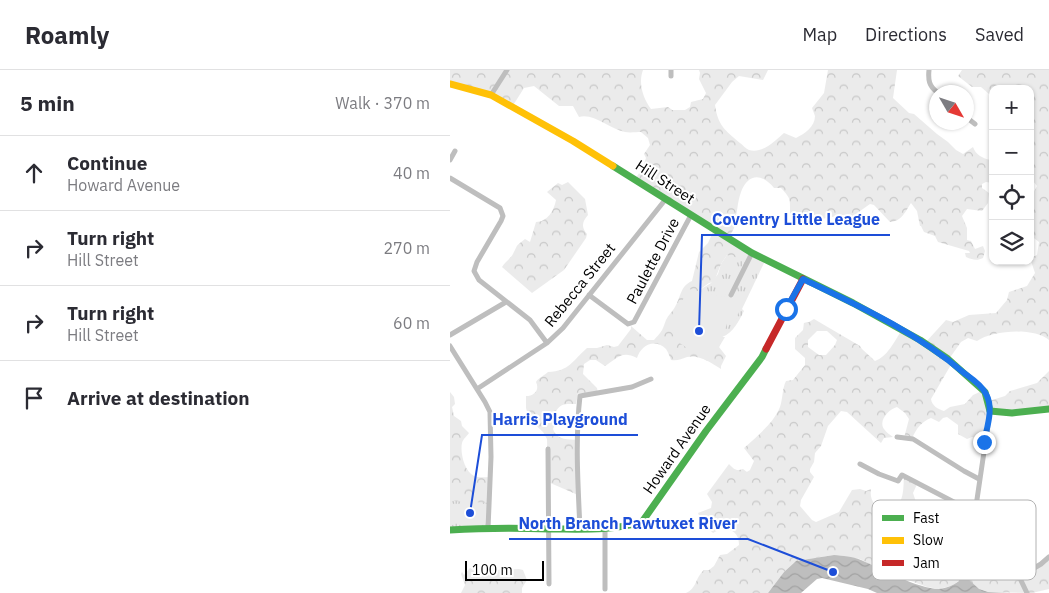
<!DOCTYPE html>
<html lang="en">
<head>
<meta charset="utf-8">
<style>
  :root { --surface:#fff; --page:#f2f2f3; --text:#2b2b33; --muted:#7c7c81; --line:#e1e1e2 }
  body { margin:0; font-family:"IBM Plex Sans",sans-serif; background:var(--page); color:var(--text) }
  .controls { position:absolute; right:15px; top:15px; display:grid; overflow:hidden; border-radius:10px; box-shadow:0 1px 4px #0004 }
  .controls button { width:45px; height:45px; display:grid; place-items:center; padding:0; border:0; border-bottom:1px solid var(--line); background:var(--surface); color:var(--text); font:25px sans-serif }
  .compass { position:absolute; left:479px; top:15px; width:45px; height:45px; border-radius:50%; background:var(--surface); box-shadow:0 1px 4px #0004; rotate:129deg }
  .scale { position:absolute; left:15px; bottom:12px; width:79px; box-sizing:border-box; padding-left:5px; border:2px solid #000; border-top:0; font-size:14px; line-height:18px; white-space:nowrap; color:#000; -webkit-text-stroke:4px #fff; paint-order:stroke }
  .stop { position:absolute; width:15px; height:15px; margin:-11px; border:4px solid #1a73e8; border-radius:50%; background:#fff }
  .stop.end { background:#1a73e8; border-color:#fff; box-shadow:0 1px 5px #0008 }
  .list { margin:0; padding:0; list-style:none }
  h2 { display:flex; justify-content:space-between; align-items:center; height:65px; margin:0; padding:0 20px; font-size:21px }
  h2 small { font-size:16px; font-weight:400; color:var(--muted) }
  .list li { display:grid; grid-template-columns:32px 1fr auto; gap:15px; align-items:center; box-sizing:border-box; height:75px; padding:0 20px; border-top:1px solid var(--line) }
  .list b { display:block; font-size:19px; white-space:nowrap }
  .list p { margin:0; font-size:16px; white-space:nowrap; color:var(--muted) }
  .list em { font-size:16px; font-style:normal; color:var(--muted) }
  .icon { flex:none; width:28px; height:28px; fill:none; stroke:currentColor; stroke-width:2; stroke-linecap:round; stroke-linejoin:round }
  .map { position:relative; flex:none; width:599px; height:523px; overflow:hidden }
  header { display:flex; align-items:center; gap:30px; box-sizing:border-box; height:70px; padding:0 25px; background:var(--surface); border-bottom:1px solid var(--line) }
  header strong { font-size:24px }
  nav { display:flex; gap:28px; margin-inline-start:auto; font-size:18px }
  main { display:flex }
  aside { flex:1; background:var(--surface) }
  .map>svg:first-child { display:block }
  .grass { fill:url(#grass-tufts) }
  .forest { fill:url(#forest-crowns); fill-rule:evenodd }
  .pitch { fill:#ebebeb }
  .water { fill:url(#water-waves) }
  .lines { fill:none; stroke-linecap:round; stroke-linejoin:round }
  .street { stroke:#bebebe; stroke-width:5 }
  .fast { stroke:#4caf50; stroke-width:7 }
  .slow { stroke:#ffc107; stroke-width:7 }
  .jam { stroke:#c62828; stroke-width:7 }
  .route { stroke:#1a73e8; stroke-width:6 }
  .labels { text-anchor:middle; stroke-width:4; stroke-linejoin:round; paint-order:stroke }
  .street-label { font-size:15px; fill:#000; stroke:#fff }
  .key { fill:#fff; stroke:#b2b2b2; stroke-width:1 }
  .key-label { font-size:14px; fill:#000 }
  .leader { fill:none; stroke:#1d4ed8; stroke-width:2 }
  .callout-dot { fill:#1d4ed8; stroke:#fff; stroke-width:2 }
  .callout-label { font-size:16px; text-anchor:middle; font-weight:bold; fill:#1d4ed8; stroke:#fff; stroke-width:4; stroke-linejoin:round; paint-order:stroke }
</style>
</head>
<body>
<header>
<strong>Roamly</strong>
<nav><a>Map</a><a>Directions</a><a>Saved</a></nav>
</header>
<main>
<aside>
<h2>5 min<small>Walk · 370 m</small></h2>
<ul class="list">
<li><svg class="icon" aria-label="ahead" viewBox="0 0 24 24"><path d="M12 20V5M6 11l6-6 6 6"/></svg><div><b>Continue</b><p>Howard Avenue</p></div><em>40 m</em></li>
<li><svg class="icon" aria-label="right" viewBox="0 0 24 24"><path d="M7 20v-9h11M14 6l5 5-5 5"/></svg><div><b>Turn right</b><p>Hill Street</p></div><em>270 m</em></li>
<li><svg class="icon" aria-label="right" viewBox="0 0 24 24"><path d="M7 20v-9h11M14 6l5 5-5 5"/></svg><div><b>Turn right</b><p>Hill Street</p></div><em>60 m</em></li>
<li><svg class="icon" aria-label="arrive" viewBox="0 0 24 24"><path d="M6 21V4h12l-3 4 3 4H6"/></svg><div><b>Arrive at destination</b></div></li>
</ul>
</aside>
<div class="map">
<svg width="599" height="523" viewBox="0 0 599 523">
  <defs>
    <pattern id="grass-tufts" width="24" height="20" patternUnits="userSpaceOnUse" patternTransform="scale(1.25)"><rect width="24" height="20" fill="#ebebeb"/><path d="M3 7l-1-3M5 7V3M7 7l1-3M15 17l-1-3M17 17v-4M19 17l1-3" fill="none" stroke="#c8c8c8"/></pattern>
    <pattern id="forest-crowns" width="20" height="18" patternUnits="userSpaceOnUse" patternTransform="scale(1.25)"><rect width="20" height="18" fill="#ebebeb"/><path d="M2 6a3 3 0 1 1 6 0M12 15a3 3 0 1 1 6 0" fill="none" stroke="#c8c8c8"/></pattern>
    <pattern id="water-waves" width="16" height="10" patternUnits="userSpaceOnUse" patternTransform="scale(1.25)"><rect width="16" height="10" fill="#bebebe"/><path d="M0 5q4-4 8 0t8 0" fill="none" stroke="#a2a2a2"/></pattern>
  </defs>
  <rect width="100%" height="100%" fill="#fff"/>
  <path class="grass" d="M 295,180 L 315,191 L 292,239 L 294,241 C 289,251 283,263 272,267 L 241,244 L 248,221 L 261,213 L 268,204 L 271,194 L 277,185 Z
    M 0,427 L 40,428 L 38,459 L 0,461 Z"/>
  <path class="forest" d="M 0,0 L 193,0 C 188,13 193,28 201,39 L 218,37 L 222,40 L 235,40 L 240,37 L 241,32 L 253,29 L 256,23 L 249,9 L 250,3 L 249,0 L 318,0 L 313,10 L 289,6 L 282,12 L 265,35 C 268,56 275,60 290,73 C 293,75 296,79 299,80 C 312,84 325,71 334,63 L 346,68 C 354,64 365,57 365,46 C 364,43 363,41 362,38 L 374,23 L 378,0 L 447,0 L 443,28 L 459,43 L 464,44 L 487,64 L 498,72 L 506,80 L 513,84 L 523,77 C 526,85 532,88 540,90 L 543,89 L 543,113 L 536,112 L 532,114 L 532,118 L 539,123 L 538,133 L 532,141 L 517,139 L 512,146 L 517,158 L 517,170 L 521,171 L 525,179 L 533,176 L 535,181 L 533,188 C 527,191 523,190 516,187 L 515,183 L 520,183 L 519,181 L 488,172 L 485,166 L 474,162 L 471,156 L 470,156 L 467,141 L 461,133 C 455,142 452,151 440,152 L 424,135 L 420,134 L 403,146 L 392,145 L 361,151 L 340,143 C 340,128 341,129 331,118 L 324,118 C 312,103 298,103 291,122 C 287,133 287,146 284,158 C 283,161 280,165 278,168 L 295,180 L 289,188 L 277,185 L 271,194 L 264,212 L 259,213 L 248,221 L 241,244 L 272,267 L 275,267 L 269,277 L 276,286 L 271,296 L 271,299 C 262,293 248,284 237,287 C 231,289 228,291 221,290 C 220,287 218,282 216,279 C 205,268 191,275 187,288 C 171,280 167,289 155,296 L 146,290 L 140,290 L 134,294 L 133,304 L 147,318 L 148,323 L 130,323 L 128,324 L 126,334 C 113,334 111,333 104,344 L 105,354 L 103,359 C 107,370 116,369 127,370 L 128,425 L 98,412 L 97,369 L 93,362 L 79,349 L 76,338 L 76,326 C 84,326 90,320 86,312 C 89,307 94,306 98,302 C 120,301 122,291 137,278 L 147,278 L 157,275 L 164,277 L 168,276 L 181,259 L 181,256 L 197,270 L 204,270 C 213,260 212,261 216,250 C 218,245 223,241 225,237 C 231,227 230,216 242,211 L 249,182 L 258,173 L 264,160 L 185,109 L 192,99 L 196,88 L 194,84 L 200,75 L 198,68 L 191,62 C 186,62 180,63 175,62 C 159,59 144,43 129,47 L 123,36 L 109,36 L 84,16 L 74,18 L 62,37 L 44,27 L 0,15 Z
    M 512,0 L 599,0 L 599,270 C 585,257 542,260 527,271 L 518,268 L 511,272 L 499,289 L 502,293 L 481,329 C 482,336 488,339 494,341 L 500,337 L 515,334 L 523,325 L 532,321 L 539,331 L 555,326 L 560,321 L 587,313 L 599,301 L 599,340 L 542,342 L 535,369 L 522,367 L 517,369 L 508,364 L 508,355 L 497,347 L 493,348 L 489,352 L 481,348 C 471,352 467,358 462,368 L 454,368 L 459,349 L 455,343 L 447,337 C 439,339 428,351 434,359 C 436,362 440,365 443,367 L 434,368 L 431,373 L 397,342 L 391,341 L 378,356 L 371,376 L 365,383 L 364,392 L 360,399 L 360,402 L 364,407 L 351,430 L 350,436 L 362,450 L 366,452 L 389,442 L 402,420 L 410,419 L 416,421 L 421,419 C 419,433 428,440 442,442 C 454,431 453,422 454,408 L 468,412 L 463,423 L 466,432 L 457,446 C 462,457 482,493 494,493 C 497,492 502,490 505,488 C 515,494 527,505 538,501 L 545,490 L 564,500 L 569,507 L 599,488 L 599,519 L 582,523 L 538,522 L 529,519 L 518,511 L 512,509 L 501,516 L 489,519 L 477,517 L 429,499 L 410,489 L 384,485 L 346,491 L 334,502 L 318,523 L 236,523 C 247,518 245,508 254,500 L 259,500 L 264,496 L 270,485 L 277,484 L 289,475 C 289,463 283,460 272,458 L 263,463 L 252,452 L 248,443 L 261,438 L 262,432 L 257,424 L 279,394 C 283,398 286,402 293,399 L 297,402 L 300,400 L 304,391 L 294,378 C 307,366 323,354 330,337 C 333,328 332,319 336,311 L 343,310 L 355,295 L 355,288 L 345,279 L 345,268 L 353,260 L 354,253 L 359,252 L 364,249 L 410,276 L 412,279 L 425,291 C 437,287 445,271 451,261 L 475,273 L 496,250 L 503,252 L 519,245 L 546,243 L 557,230 L 559,222 L 577,216 L 585,203 L 580,188 L 587,185 L 589,172 L 580,165 L 580,143 L 582,141 L 583,134 L 580,129 L 587,116 L 583,111 L 580,111 L 580,19 L 543,19 L 543,36 L 540,33 L 539,24 L 531,17 L 522,17 L 508,6 ZM 367,261 L 377,261 L 387,270 L 385,275 L 376,285 L 369,285 L 358,277 L 358,270 Z
    M 118,112 L 135,129 L 138,145 C 132,152 131,157 137,164 L 136,168 L 114,200 L 82,223 L 52,197 C 55,192 60,189 63,184 C 69,173 64,178 75,169 L 80,172 L 86,152 C 97,152 104,141 106,130 L 97,122 L 108,113 L 112,115 Z
    M 0,322 L 4,327 L 5,334 L 2,337 L 4,346 L 11,351 L 12,356 L 19,363 C 17,366 13,369 12,373 C 10,382 14,401 24,406 C 28,408 35,407 40,407 L 39,433 C 30,432 22,432 13,432 C 8,432 5,430 0,432 Z
    M 20,498 L 30,503 L 43,500 L 69,499 L 73,500 L 77,510 L 72,518 L 72,523 L 11,523 L 15,515 L 11,504 L 12,502 L 14,505 Z"/>
  <path class="pitch" d="M 239,219 L 274,227 L 276,224 L 292,233 L 286,249 L 279,248 L 268,280 L 257,291 L 225,270 L 221,253 L 228,238 Z"/>
  <path class="water" d="M 384,485 C 393,486 402,486 411,490 C 430,498 468,519 489,519 C 497,518 502,516 509,511 L 508,506 L 503,499 L 505,497 L 529,519 L 538,522 L 558,523 L 427,523 L 418,519 L 372,508 L 367,509 L 351,523 L 318,523 L 334,502 L 346,491 Z"/>
  <g class="lines">
    <path class="street" d="M 479,0 C 478,10 479,16 487,22
      M 221,6 L 221,0
      M 41,25 L 57,0
      M 516,47 L 525,54
      M 0,90 L 5,81
      M 0,108 L 50,138 L 53,146 L 51,151 L 27,192 L 24,201 L 29,210 L 80,250 L 97,273
      M 139,225 L 178,254 L 184,252 L 241,145
      M 281,225 L 302,183
      M 0,265 L 56,232
      M 0,276 L 35,332 L 40,342 L 41,387 L 38,459
      M 27,319 L 97,273 L 113,258 L 215,130
      M 540,341 L 525,443 L 524,474 L 528,481 L 566,500 L 577,523
      M 447,367 L 463,369 L 514,401 L 529,409
      M 98,379 L 99,514
      M 410,394 L 429,404 L 448,411 L 452,405 L 525,443
      M 130,459 C 128,415 125,370 130,326 L 182,317 L 201,309
      M 569,507 L 591,494 L 599,487
      M 155,519 L 155,459"/>
    <path class="fast" d="M 163,96 L 302,183 L 403,233 L 470,270 L 498,289 L 535,322 L 540,341 L 562,343 L 599,339
      M 0,460 C 33,458 67,458 100,459 C 131,459 162,461 192,452 L 256,361 L 312,287 L 316,279"/>
    <path class="slow" d="M 0,14 L 41,25 L 123,71 L 163,96"/>
    <path class="jam" d="M 316,279 L 353,209"/>
  </g>
  <g class="lines">
    <path class="route" d="M 336,239 L 353,209 C 409,236 466,262 514,303 C 521,308 532,315 536,324 C 544,338 537,357 534,372"/>
  </g>
  <g class="labels">
    <g class="street-label">
      <text transform="translate(215 112) rotate(33)" y="5">Hill Street</text>
      <text transform="translate(203 191) rotate(-62)" y="5">Paulette Drive</text>
      <text transform="translate(130 215) rotate(-51)" y="5">Rebecca Street</text>
      <text transform="translate(227 379) rotate(-55)" y="5">Howard Avenue</text>
    </g>
  </g>
  <rect x="422" y="430" width="164" height="80" rx="8" class="key"/>
  <rect x="432" y="445" width="22" height="6" fill="#4caf50"/>
  <rect x="432" y="467" width="22" height="7" fill="#ffc107"/>
  <rect x="432" y="490" width="22" height="6" fill="#c62828"/>
  <g class="key-label">
    <text x="463" y="453">Fast</text>
    <text x="463" y="475">Slow</text>
    <text x="463" y="498">Jam</text>
  </g>
  <path class="leader" d="M249 261L252 165H440M20 443L32 365H188M383 502L298 469H59"/>
  <g class="callout-dot">
    <circle cx="249" cy="261" r="5"/>
    <circle cx="20" cy="443" r="5"/>
    <circle cx="383" cy="502" r="5"/>
  </g>
  <g class="callout-label">
    <text x="346" y="155">Coventry Little League</text>
    <text x="110" y="355">Harris Playground</text>
    <text x="178" y="459">North Branch Pawtuxet River</text>
  </g>
</svg>
<div class="controls">
<button>+</button>
<button>−</button>
<button><svg class="icon" aria-label="locate" viewBox="0 0 24 24"><circle cx="12" cy="12" r="6"/><path d="M12 2v4M12 18v4M2 12h4M18 12h4"/></svg></button>
<button><svg class="icon" aria-label="layers" viewBox="0 0 24 24"><path d="M12 4l9 5-9 5-9-5zM3 14l9 5 9-5"/></svg></button>
</div>
<svg class="compass" viewBox="-18 -18 36 36"><path d="M0-13l5 13h-10z" fill="#e53935"/><path d="M0 13l5-13h-10z" fill="#7c7c81"/></svg>
<div class="scale">100 m</div>
<div class="stop" style="left:336px;top:239px"></div>
<div class="stop end" style="left:534px;top:372px"></div>
</div>
</main>
</body>
</html>
